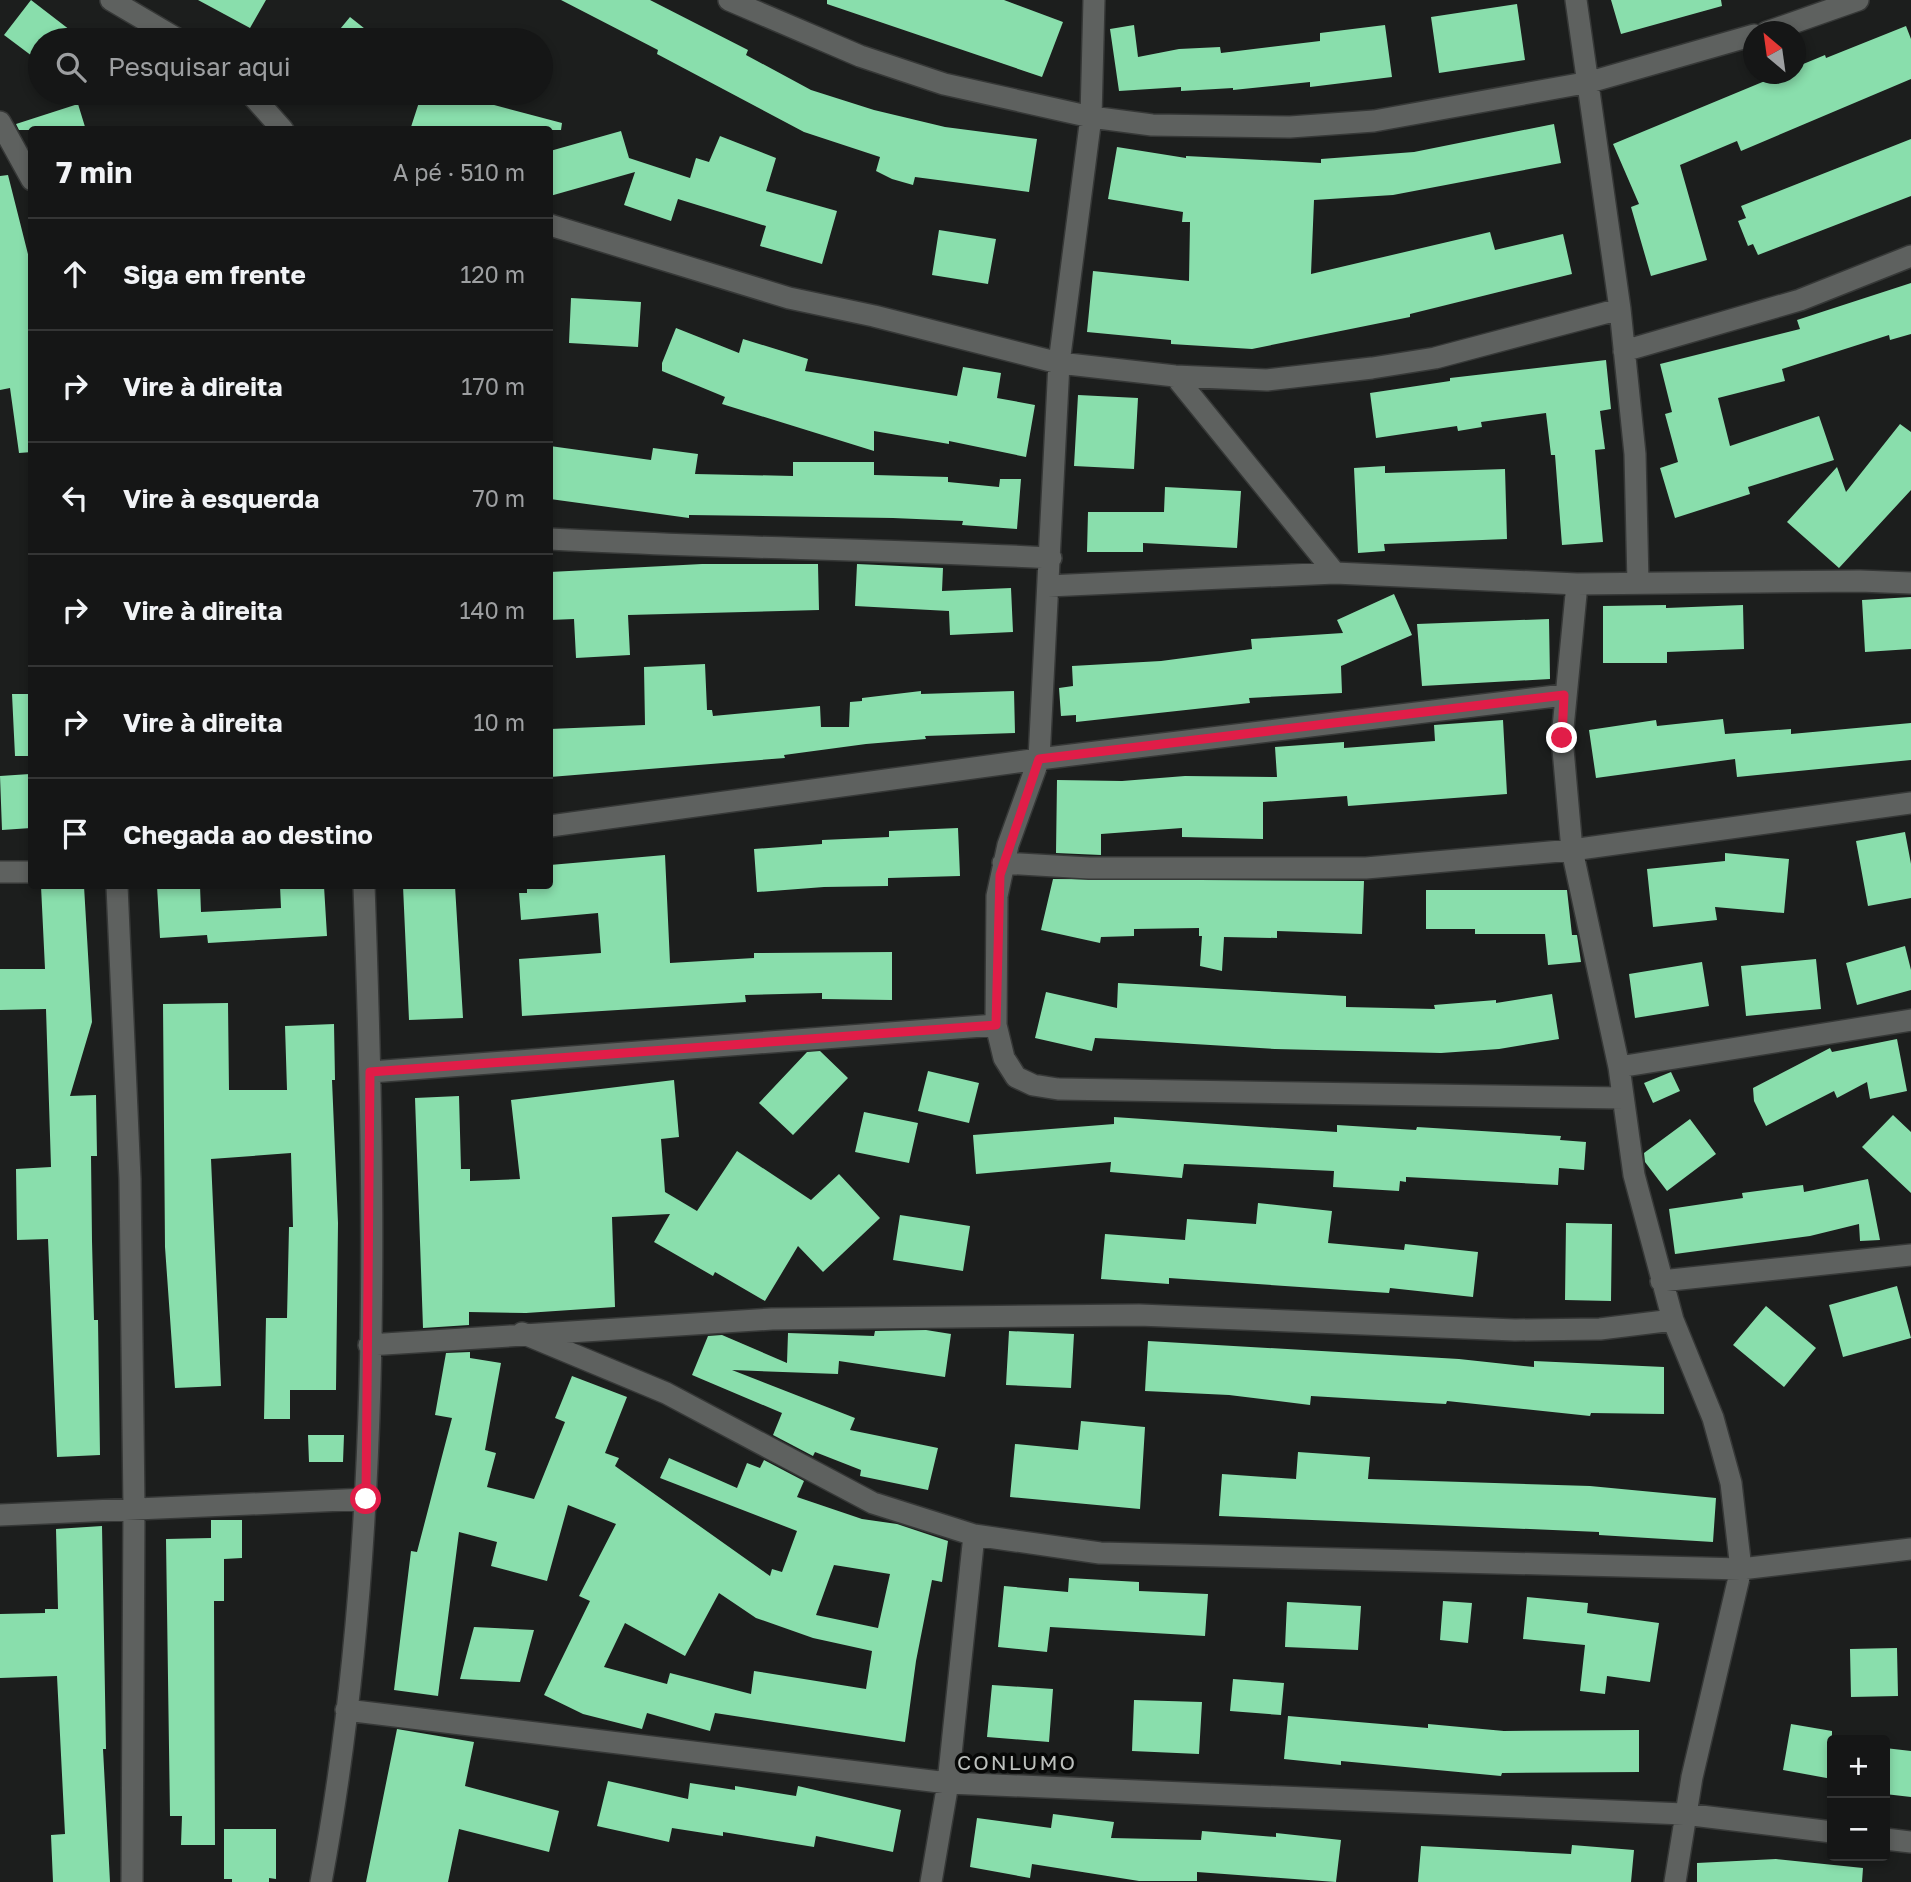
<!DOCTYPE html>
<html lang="pt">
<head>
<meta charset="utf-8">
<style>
  :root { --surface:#151616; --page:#1e1f1f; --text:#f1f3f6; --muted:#9d9fa1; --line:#343535 }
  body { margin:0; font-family:"Golos Text",sans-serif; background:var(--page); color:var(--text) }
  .controls { position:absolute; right:21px; bottom:21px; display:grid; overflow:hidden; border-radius:7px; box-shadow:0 4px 10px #0003 }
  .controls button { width:63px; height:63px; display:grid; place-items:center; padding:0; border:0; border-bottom:2px solid var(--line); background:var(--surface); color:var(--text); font:35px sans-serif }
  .compass { position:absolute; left:1743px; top:21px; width:63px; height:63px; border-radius:50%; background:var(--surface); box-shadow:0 4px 10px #0003; rotate:331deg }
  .stop { position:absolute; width:21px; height:21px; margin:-16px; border:5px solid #e11d48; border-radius:50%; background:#fff }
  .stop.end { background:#e11d48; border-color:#fff; box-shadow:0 2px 7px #0008 }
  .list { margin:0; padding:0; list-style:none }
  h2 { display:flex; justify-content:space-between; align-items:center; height:91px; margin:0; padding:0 28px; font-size:30px }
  h2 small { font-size:23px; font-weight:400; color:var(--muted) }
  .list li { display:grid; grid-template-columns:46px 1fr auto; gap:21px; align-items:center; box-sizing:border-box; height:112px; padding:0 28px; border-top:2px solid var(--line) }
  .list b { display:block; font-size:26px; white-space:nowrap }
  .list em { font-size:23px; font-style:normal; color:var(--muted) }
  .icon { flex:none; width:38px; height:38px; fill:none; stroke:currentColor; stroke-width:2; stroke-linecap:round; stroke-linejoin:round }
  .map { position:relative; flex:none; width:1911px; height:1882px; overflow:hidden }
  .search { position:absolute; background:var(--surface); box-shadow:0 4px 10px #0003; left:28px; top:28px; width:525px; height:77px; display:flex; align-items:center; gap:18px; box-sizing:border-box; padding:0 24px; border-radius:38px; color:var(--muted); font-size:26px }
  .panel { position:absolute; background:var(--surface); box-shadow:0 4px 10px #0003; left:28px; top:126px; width:525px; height:763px; border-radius:7px }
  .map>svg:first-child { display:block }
  .building { fill:#89deac; fill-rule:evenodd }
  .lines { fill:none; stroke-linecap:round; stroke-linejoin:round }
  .minor-casing { stroke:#363837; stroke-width:24 }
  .minor { stroke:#5e615f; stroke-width:21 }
  .route { stroke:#e11d48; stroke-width:9 }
  .labels { text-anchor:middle; stroke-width:7; stroke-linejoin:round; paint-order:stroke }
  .neighbourhood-label { font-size:21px; letter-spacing:2px; fill:#bbbfbc; stroke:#070807 }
</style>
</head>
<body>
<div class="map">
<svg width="1911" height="1882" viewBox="0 0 1911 1882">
  <rect width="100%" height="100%" fill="#1c1e1d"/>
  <path class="building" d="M 31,0 L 83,40 L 40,40 L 40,62 L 4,35 Z
    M 198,0 L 266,0 L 250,28 Z
    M 561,0 L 650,0 L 748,50 L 746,55 L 811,90 L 874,110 L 945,127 L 1037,139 L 1029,192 L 915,177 L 913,185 L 892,179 L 876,171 L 880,157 L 804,132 L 657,54 L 658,50 Z
    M 827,0 L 1004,0 L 1063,22 L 1042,77 L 827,4 Z
    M 1611,0 L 1721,0 L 1722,6 L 1621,34 Z
    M 1517,4 L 1525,60 L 1439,73 L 1431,17 Z
    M 350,17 L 379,40 L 331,40 Z
    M 1134,25 L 1138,57 L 1179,49 L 1220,47 L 1221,53 L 1320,41 L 1320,33 L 1385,25 L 1392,77 L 1310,87 L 1310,82 L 1233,90 L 1233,88 L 1181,91 L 1181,87 L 1119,91 L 1110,29 Z
    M 1906,26 L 1911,39 L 1911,79 L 1741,151 L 1737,141 L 1680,165 L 1707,260 L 1651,276 L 1631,207 L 1639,204 L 1613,144 L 1782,74 L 1796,74 L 1796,67 L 1825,55 L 1826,58 Z
    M 422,93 L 486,93 L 483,102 L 562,123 L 561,130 L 410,130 Z
    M 78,104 L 86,130 L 19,130 L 16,124 Z
    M 1554,124 L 1561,163 L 1393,195 L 1314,200 L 1311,274 L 1490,232 L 1495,250 L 1563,234 L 1572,274 L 1410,314 L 1410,317 L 1252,349 L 1171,344 L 1171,340 L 1087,332 L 1093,271 L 1189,281 L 1190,222 L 1182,222 L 1183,212 L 1108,199 L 1117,147 L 1186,158 L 1186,156 L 1321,163 L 1321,159 L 1414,152 Z
    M 621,131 L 629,158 L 690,178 L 696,158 L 709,162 L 720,136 L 776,158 L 766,191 L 837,211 L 822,264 L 760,246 L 766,226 L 678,199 L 671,221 L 624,205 L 635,172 L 550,196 L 550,151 Z
    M 1911,139 L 1911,196 L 1758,255 L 1753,244 L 1748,246 L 1738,221 L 1746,218 L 1741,206 Z
    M 8,175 L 32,270 L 32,452 L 19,453 L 10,388 L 0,390 L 0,176 Z
    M 939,230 L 996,239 L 988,284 L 932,275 Z
    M 1911,283 L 1911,334 L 1890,340 L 1889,335 L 1782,369 L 1785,381 L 1718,398 L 1730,446 L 1819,416 L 1834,460 L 1748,487 L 1750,494 L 1675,518 L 1660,468 L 1678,462 L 1665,414 L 1672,412 L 1660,364 L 1800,329 L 1797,320 Z
    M 571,298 L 641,302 L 638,347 L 569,343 Z
    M 676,328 L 739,353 L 743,339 L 808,359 L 805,371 L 957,396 L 963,367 L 1001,373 L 997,398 L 1035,405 L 1026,457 L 949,441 L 949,444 L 874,431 L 874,451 L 722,404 L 725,397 L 662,371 L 662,363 Z
    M 1606,360 L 1611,409 L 1600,411 L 1605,449 L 1595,450 L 1603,542 L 1562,545 L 1555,455 L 1551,455 L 1546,413 L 1481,422 L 1482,427 L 1458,431 L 1457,426 L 1376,438 L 1370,393 L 1450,381 L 1450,378 Z
    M 1078,395 L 1138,398 L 1134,469 L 1074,466 Z
    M 1900,424 L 1911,432 L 1911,490 L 1839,568 L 1787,522 L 1837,467 L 1846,492 Z
    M 550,446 L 651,460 L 653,448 L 698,454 L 695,474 L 793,476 L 793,462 L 874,462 L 874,475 L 948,477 L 948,482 L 999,487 L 1000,479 L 1021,479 L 1017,529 L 962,525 L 963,521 L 893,518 L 689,515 L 689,518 L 550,499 Z
    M 1385,466 L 1385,473 L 1505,469 L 1507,539 L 1384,544 L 1385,551 L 1358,553 L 1354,468 Z
    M 1165,487 L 1241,491 L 1237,548 L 1143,543 L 1143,552 L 1087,552 L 1088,512 L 1164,512 Z
    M 702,564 L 818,564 L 819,610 L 628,615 L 630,655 L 576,658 L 574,619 L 550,620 L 550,572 Z
    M 857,564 L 943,568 L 942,591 L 1011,588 L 1013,632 L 950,635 L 949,611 L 855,606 Z
    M 1394,594 L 1412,635 L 1341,666 L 1342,693 L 1249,698 L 1250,703 L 1076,722 L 1076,715 L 1061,716 L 1059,688 L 1073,686 L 1072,666 L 1161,661 L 1252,649 L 1251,639 L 1343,633 L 1337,620 Z
    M 1911,597 L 1911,649 L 1865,652 L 1862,600 Z
    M 1666,605 L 1666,608 L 1743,605 L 1744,649 L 1667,652 L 1667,663 L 1603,663 L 1603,606 Z
    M 1549,619 L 1550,679 L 1422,686 L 1417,624 Z
    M 705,664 L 707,710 L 712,710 L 713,716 L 820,706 L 821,727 L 849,727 L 850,702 L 862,701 L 862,698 L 921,691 L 921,694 L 1014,691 L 1015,733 L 925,736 L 926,739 L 866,744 L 784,755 L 785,758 L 550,777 L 550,729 L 645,725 L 644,667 Z
    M 12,694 L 32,694 L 32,756 L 15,756 Z
    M 1723,719 L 1725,734 L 1791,729 L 1791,734 L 1911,723 L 1911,760 L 1737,777 L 1735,759 L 1596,778 L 1589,730 L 1656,720 L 1657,726 Z
    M 1503,720 L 1507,794 L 1348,806 L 1347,796 L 1263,802 L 1263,839 L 1182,837 L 1182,828 L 1101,834 L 1101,855 L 1056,853 L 1057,780 L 1122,781 L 1185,776 L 1277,777 L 1275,747 L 1344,742 L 1344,748 L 1435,741 L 1434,725 Z
    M 30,774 L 31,828 L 2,830 L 0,776 Z
    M 958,828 L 960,876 L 888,878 L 888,886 L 824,887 L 757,892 L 754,849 L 822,844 L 822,840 L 889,837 L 889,831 Z
    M 1905,832 L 1911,864 L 1911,898 L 1868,906 L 1856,841 Z
    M 1725,853 L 1789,859 L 1784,913 L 1715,907 L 1717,920 L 1653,927 L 1647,869 L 1725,861 Z
    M 665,855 L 670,963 L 754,958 L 754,953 L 892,952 L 892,1000 L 822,999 L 822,993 L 745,995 L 746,1002 L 522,1016 L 519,959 L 601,953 L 598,913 L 521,920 L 519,893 L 527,893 L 527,886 L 550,886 L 550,865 Z
    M 1053,879 L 1364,881 L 1362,934 L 1277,931 L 1277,938 L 1224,937 L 1222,971 L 1200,966 L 1202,936 L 1199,936 L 1199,928 L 1134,929 L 1134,936 L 1101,937 L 1100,943 L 1041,930 Z
    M 41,886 L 84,886 L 92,1022 L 70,1096 L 96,1095 L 97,1156 L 91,1156 L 92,1241 L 94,1320 L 98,1320 L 100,1455 L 57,1457 L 48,1239 L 17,1240 L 16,1169 L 51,1167 L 46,1009 L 0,1010 L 0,969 L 45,969 Z
    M 157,886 L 200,886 L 201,912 L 281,908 L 280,886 L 324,886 L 327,936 L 208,943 L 207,935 L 160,938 Z
    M 403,886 L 455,886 L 463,1018 L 409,1020 Z
    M 1426,890 L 1567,890 L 1572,935 L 1577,935 L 1581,962 L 1548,965 L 1545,934 L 1475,934 L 1475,929 L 1426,929 Z
    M 1905,946 L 1911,970 L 1911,990 L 1857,1005 L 1846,963 Z
    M 1816,959 L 1821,1009 L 1746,1016 L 1741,966 Z
    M 1702,962 L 1709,1006 L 1635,1018 L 1629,974 Z
    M 1118,983 L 1346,996 L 1346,1007 L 1435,1009 L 1434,1005 L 1496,1000 L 1496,1003 L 1552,994 L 1559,1039 L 1499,1049 L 1441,1053 L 1275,1049 L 1095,1038 L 1092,1051 L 1035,1038 L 1046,992 L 1117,1008 Z
    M 228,1003 L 229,1090 L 287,1090 L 285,1026 L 334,1024 L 335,1080 L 332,1080 L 338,1223 L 336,1390 L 290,1390 L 290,1419 L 264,1419 L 266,1318 L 287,1318 L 289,1227 L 293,1227 L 291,1153 L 211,1159 L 221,1386 L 175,1388 L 165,1247 L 163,1004 Z
    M 1897,1039 L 1907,1091 L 1870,1099 L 1867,1082 L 1837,1098 L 1834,1091 L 1766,1126 L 1754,1101 L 1753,1088 L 1830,1048 L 1832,1052 Z
    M 820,1051 L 848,1078 L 793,1135 L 759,1103 L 807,1052 Z
    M 928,1071 L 979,1083 L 969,1123 L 918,1111 Z
    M 1671,1072 L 1680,1091 L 1653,1103 L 1644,1083 Z
    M 674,1080 L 679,1137 L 661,1139 L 665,1192 L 697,1211 L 737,1151 L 811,1200 L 839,1174 L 880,1218 L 823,1272 L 798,1246 L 765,1301 L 715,1272 L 713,1276 L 654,1242 L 670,1214 L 612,1217 L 615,1307 L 526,1313 L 469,1312 L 469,1325 L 423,1328 L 415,1098 L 459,1096 L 461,1169 L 470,1169 L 470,1181 L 520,1179 L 511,1100 Z
    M 864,1112 L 918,1123 L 909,1163 L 855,1152 Z
    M 1893,1115 L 1911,1132 L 1911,1193 L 1862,1147 Z
    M 1114,1117 L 1337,1132 L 1337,1125 L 1416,1130 L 1417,1127 L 1561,1136 L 1560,1140 L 1586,1142 L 1584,1170 L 1559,1168 L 1558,1185 L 1406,1177 L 1406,1182 L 1400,1181 L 1399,1191 L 1333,1187 L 1334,1171 L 1184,1164 L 1182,1178 L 1110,1172 L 1111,1162 L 976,1174 L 973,1135 L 1114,1124 Z
    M 1690,1119 L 1716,1154 L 1667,1191 L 1645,1162 L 1644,1153 Z
    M 1868,1179 L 1880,1240 L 1860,1241 L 1859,1224 L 1810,1236 L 1675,1254 L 1669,1209 L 1743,1198 L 1742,1193 L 1803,1185 L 1804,1192 Z
    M 1258,1203 L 1332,1211 L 1328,1243 L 1404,1250 L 1405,1244 L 1478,1252 L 1473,1297 L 1390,1288 L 1389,1293 L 1169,1278 L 1169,1284 L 1101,1279 L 1105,1234 L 1185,1240 L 1187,1219 L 1256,1224 Z
    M 900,1215 L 970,1226 L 963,1271 L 893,1260 Z
    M 1566,1223 L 1612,1224 L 1611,1301 L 1565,1300 Z
    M 1897,1286 L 1911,1338 L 1843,1357 L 1829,1305 Z
    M 1766,1306 L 1816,1348 L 1784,1387 L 1733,1345 Z
    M 926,1330 L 951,1334 L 945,1377 L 839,1361 L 838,1374 L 732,1370 L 855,1418 L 850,1430 L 938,1448 L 928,1490 L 860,1476 L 861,1470 L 815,1452 L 813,1456 L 773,1435 L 782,1413 L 692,1375 L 708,1336 L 722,1335 L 787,1363 L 788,1333 L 874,1336 L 875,1331 Z
    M 1009,1331 L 1074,1334 L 1071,1388 L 1006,1385 Z
    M 1148,1341 L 1459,1359 L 1534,1367 L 1534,1361 L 1664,1367 L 1664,1414 L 1591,1413 L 1590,1416 L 1447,1401 L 1446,1404 L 1311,1396 L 1310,1405 L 1229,1395 L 1145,1391 Z
    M 470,1352 L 470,1358 L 501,1363 L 485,1450 L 496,1453 L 487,1487 L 534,1499 L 565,1422 L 555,1418 L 572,1376 L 627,1397 L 605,1453 L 619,1458 L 615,1466 L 770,1576 L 772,1569 L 782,1572 L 797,1531 L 660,1478 L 669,1458 L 737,1488 L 747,1463 L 760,1468 L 764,1460 L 804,1481 L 797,1497 L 862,1519 L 897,1524 L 948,1541 L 942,1582 L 932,1580 L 916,1661 L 905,1742 L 715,1713 L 710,1731 L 647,1713 L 642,1729 L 583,1714 L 544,1695 L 590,1601 L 579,1596 L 616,1524 L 568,1505 L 547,1581 L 491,1566 L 497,1542 L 459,1532 L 438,1696 L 394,1690 L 411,1551 L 417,1552 L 452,1418 L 435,1415 L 446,1353 ZM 834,1565 L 890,1574 L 878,1628 L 816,1615 ZM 719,1593 L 756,1618 L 813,1638 L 872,1651 L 866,1689 L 754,1671 L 751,1694 L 670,1673 L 667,1684 L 604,1667 L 625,1623 L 685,1656 Z
    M 1081,1421 L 1145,1427 L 1140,1509 L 1010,1497 L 1015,1444 L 1078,1450 Z
    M 308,1435 L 344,1435 L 343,1462 L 309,1462 Z
    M 1298,1452 L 1370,1457 L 1368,1479 L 1590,1486 L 1716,1498 L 1713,1542 L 1599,1535 L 1599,1532 L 1219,1516 L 1222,1474 L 1296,1479 Z
    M 211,1520 L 242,1520 L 242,1558 L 224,1559 L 224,1601 L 214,1601 L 215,1845 L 181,1845 L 182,1816 L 170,1816 L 166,1539 L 211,1538 Z
    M 102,1526 L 106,1749 L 103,1749 L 110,1882 L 53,1882 L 51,1835 L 65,1834 L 57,1676 L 0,1678 L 0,1614 L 45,1613 L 45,1609 L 58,1609 L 56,1529 Z
    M 1069,1578 L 1139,1582 L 1139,1591 L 1208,1594 L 1205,1636 L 1050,1627 L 1047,1652 L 998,1647 L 1004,1586 L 1068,1592 Z
    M 1527,1597 L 1588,1603 L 1587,1613 L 1659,1623 L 1650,1682 L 1607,1676 L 1605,1694 L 1580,1691 L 1585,1645 L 1523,1639 Z
    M 1443,1601 L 1472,1603 L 1468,1643 L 1440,1640 Z
    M 1287,1602 L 1361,1606 L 1358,1650 L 1285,1647 Z
    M 474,1627 L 534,1630 L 520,1682 L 460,1679 Z
    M 1897,1648 L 1898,1696 L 1851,1697 L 1850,1649 Z
    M 1233,1679 L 1284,1683 L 1281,1715 L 1230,1711 Z
    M 992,1685 L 1053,1689 L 1049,1742 L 987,1737 Z
    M 1134,1700 L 1202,1702 L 1199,1754 L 1132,1751 Z
    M 1288,1716 L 1428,1728 L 1428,1724 L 1504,1731 L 1639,1730 L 1639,1772 L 1502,1773 L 1501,1776 L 1341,1761 L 1341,1765 L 1284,1759 Z
    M 1791,1724 L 1832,1731 L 1832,1779 L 1783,1770 Z
    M 397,1729 L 474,1742 L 465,1786 L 559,1811 L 549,1852 L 459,1829 L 448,1882 L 366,1882 Z
    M 1885,1748 L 1911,1751 L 1911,1797 L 1885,1794 Z
    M 608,1781 L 688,1799 L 690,1783 L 735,1790 L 735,1786 L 796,1796 L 798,1786 L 901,1810 L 893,1852 L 816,1836 L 814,1847 L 723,1832 L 723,1836 L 672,1828 L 669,1842 L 597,1826 Z
    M 1053,1814 L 1114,1822 L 1111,1838 L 1201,1840 L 1202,1831 L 1276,1837 L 1276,1833 L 1341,1840 L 1336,1882 L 1197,1872 L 1197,1881 L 1139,1881 L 1032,1864 L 1030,1878 L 970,1867 L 977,1818 L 1051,1828 Z
    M 224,1829 L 276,1829 L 276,1879 L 269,1878 L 269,1882 L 232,1882 L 232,1879 L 224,1879 Z
    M 1572,1845 L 1634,1850 L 1631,1882 L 1418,1882 L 1421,1846 L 1571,1854 Z
    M 1776,1859 L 1863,1868 L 1862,1882 L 1697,1882 L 1697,1863 Z"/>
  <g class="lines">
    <g class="minor-casing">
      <path id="minor" d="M 111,0 L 179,40
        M 729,0 L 860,56 L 944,84 L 1091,117 L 1152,125 L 1290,127 L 1374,121 L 1590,82 L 1754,35
        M 1094,0 L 1091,117 L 1059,363 L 1039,759 L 1008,845 L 997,896 L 996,1025 L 1004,1058 L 1016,1077 L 1033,1085 L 1058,1089 L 1623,1098
        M 1576,0 L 1620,309 L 1635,454 L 1638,583
        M 1767,32 L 1858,0
        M 250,93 L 283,130
        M 0,122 L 32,180
        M 550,225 L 789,298 L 874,316 L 1059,363 L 1175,376 L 1267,380 L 1372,368 L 1435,358 L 1620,309
        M 1624,351 L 1800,300 L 1911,256
        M 1175,376 L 1335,573
        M 550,539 C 717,548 884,549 1051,558
        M 1577,584 L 1562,738 L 1572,850 L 1619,1067 L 1634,1175 L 1673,1320 L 1713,1418 L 1731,1483 L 1741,1569 L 1692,1777 L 1675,1882
        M 1048,586 L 1335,573 L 1577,584 L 1860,581 L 1911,583
        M 550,826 L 1039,759 L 1564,695
        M 1003,863 L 1089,868 L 1366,868 L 1572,850 L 1911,803
        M 0,872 L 32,872
        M 117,886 L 130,1179 L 134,1507 L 132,1882
        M 1619,1067 L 1911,1020
        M 371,1072 L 996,1025
        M 1661,1281 L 1911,1255
        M 522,1333 L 666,1393 L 873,1503 L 974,1535 L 1100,1553 L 1741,1569 L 1911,1549
        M 369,1345 L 772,1319 L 1139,1315 L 1515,1330 L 1600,1329 L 1673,1320
        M 0,1515 L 366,1499
        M 346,1710 L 948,1783 L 1684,1814 L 1832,1832
        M 1885,1839 L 1911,1842
        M 321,1882 C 382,1557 376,1215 364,886
        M 931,1882 L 948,1783 L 974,1535"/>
    </g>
    <use href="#minor" class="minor"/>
  </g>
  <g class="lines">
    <path class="route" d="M 366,1499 L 370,1072 L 996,1025 L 1000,875 L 1039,759 L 1564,695 L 1562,738"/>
  </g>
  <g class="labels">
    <g class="neighbourhood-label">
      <text x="1017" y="1770">CONLUMO</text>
    </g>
  </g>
</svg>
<div class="controls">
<button>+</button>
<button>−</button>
</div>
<svg class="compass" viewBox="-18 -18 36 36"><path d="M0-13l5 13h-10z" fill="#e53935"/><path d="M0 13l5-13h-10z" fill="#9d9fa1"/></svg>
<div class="stop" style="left:366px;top:1499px"></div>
<div class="stop end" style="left:1562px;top:738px"></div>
<div class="search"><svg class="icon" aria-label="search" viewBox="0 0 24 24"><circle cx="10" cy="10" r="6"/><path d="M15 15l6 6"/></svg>Pesquisar aqui</div>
<section class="panel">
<h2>7 min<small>A pé · 510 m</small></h2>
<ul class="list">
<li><svg class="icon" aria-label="ahead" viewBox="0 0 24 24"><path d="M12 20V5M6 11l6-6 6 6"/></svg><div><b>Siga em frente</b></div><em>120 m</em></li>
<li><svg class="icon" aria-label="right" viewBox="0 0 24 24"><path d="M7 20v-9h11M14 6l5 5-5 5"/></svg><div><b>Vire à direita</b></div><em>170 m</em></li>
<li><svg class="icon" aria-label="left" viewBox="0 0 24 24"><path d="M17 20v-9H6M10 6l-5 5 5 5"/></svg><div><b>Vire à esquerda</b></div><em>70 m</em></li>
<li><svg class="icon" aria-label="right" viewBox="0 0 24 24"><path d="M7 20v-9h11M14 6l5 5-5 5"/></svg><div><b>Vire à direita</b></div><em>140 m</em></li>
<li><svg class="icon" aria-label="right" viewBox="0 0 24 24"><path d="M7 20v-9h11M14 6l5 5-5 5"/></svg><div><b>Vire à direita</b></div><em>10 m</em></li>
<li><svg class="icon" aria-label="arrive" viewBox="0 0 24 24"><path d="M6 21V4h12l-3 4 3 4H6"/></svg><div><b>Chegada ao destino</b></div></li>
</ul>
</section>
</div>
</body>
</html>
